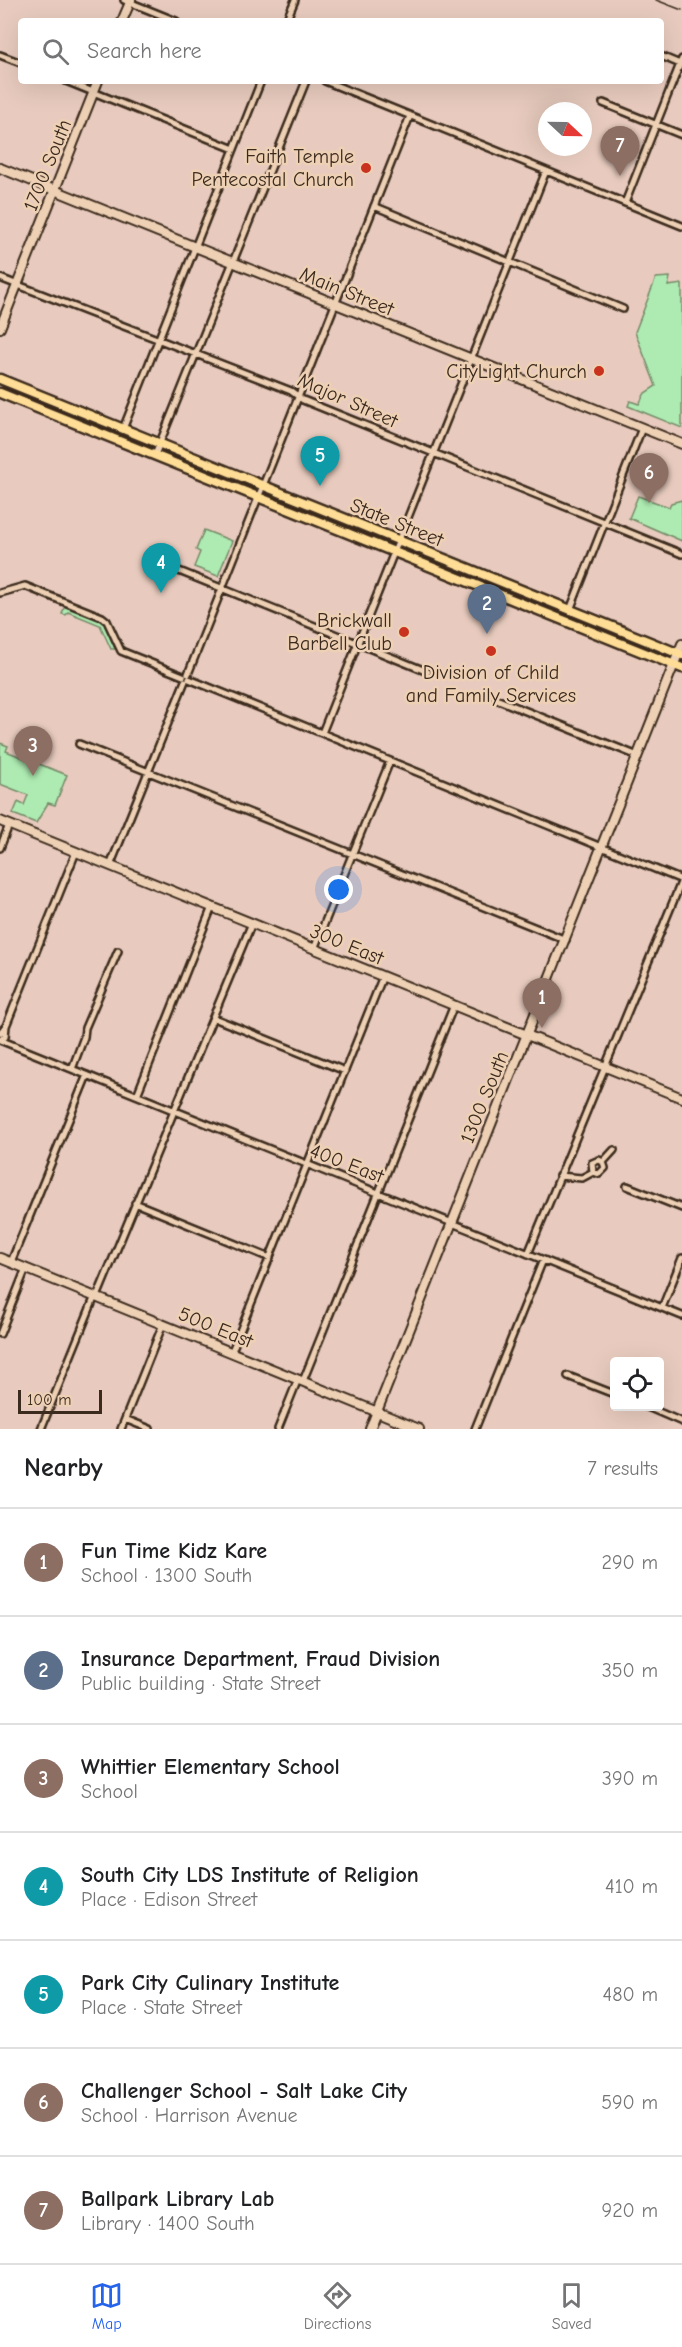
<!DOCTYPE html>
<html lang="en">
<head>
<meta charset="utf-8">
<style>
  :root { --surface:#fff; --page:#f2f2f2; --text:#202124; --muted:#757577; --line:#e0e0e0; --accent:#2563eb }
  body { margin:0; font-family:"Comic Neue",sans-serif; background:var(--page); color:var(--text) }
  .controls { position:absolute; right:18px; bottom:18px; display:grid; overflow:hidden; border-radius:6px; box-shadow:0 6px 24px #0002 }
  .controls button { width:54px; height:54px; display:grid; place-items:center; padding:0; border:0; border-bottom:2px solid var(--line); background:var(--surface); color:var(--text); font:30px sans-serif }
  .compass { position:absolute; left:538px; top:102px; width:54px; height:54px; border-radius:50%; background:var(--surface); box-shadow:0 6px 24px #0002; rotate:112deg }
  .scale { position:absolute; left:18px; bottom:15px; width:84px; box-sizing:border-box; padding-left:6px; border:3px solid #3b2a1e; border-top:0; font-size:16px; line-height:21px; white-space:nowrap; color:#3b2a1e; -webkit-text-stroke:4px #eed1b5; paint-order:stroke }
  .you { position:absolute; left:339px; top:890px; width:21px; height:21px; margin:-15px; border:4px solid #fff; border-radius:50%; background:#1a73e8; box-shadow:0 0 0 9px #1a73e833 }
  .badge { display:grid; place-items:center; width:39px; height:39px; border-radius:50%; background:var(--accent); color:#fff; font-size:20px; font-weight:700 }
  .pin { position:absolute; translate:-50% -50px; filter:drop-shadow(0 2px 3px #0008) }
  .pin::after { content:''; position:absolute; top:32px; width:21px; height:18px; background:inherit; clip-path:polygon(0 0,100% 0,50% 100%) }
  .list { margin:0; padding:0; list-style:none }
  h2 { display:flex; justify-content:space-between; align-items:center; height:78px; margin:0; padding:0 24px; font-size:26px }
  h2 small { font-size:20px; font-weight:400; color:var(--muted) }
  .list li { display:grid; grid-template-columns:39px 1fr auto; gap:18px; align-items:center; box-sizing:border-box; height:108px; padding:0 24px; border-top:2px solid var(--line) }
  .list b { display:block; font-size:22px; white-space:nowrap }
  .list p { margin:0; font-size:20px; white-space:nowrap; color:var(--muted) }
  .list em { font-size:20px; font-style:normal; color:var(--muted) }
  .icon { flex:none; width:33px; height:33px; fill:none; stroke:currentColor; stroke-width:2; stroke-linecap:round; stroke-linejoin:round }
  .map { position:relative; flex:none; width:682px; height:1429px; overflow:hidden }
  .search { position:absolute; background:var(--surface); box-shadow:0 6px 24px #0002; left:18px; right:18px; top:18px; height:66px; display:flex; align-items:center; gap:15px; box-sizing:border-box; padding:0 21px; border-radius:6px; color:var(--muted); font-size:22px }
  .sheet { height:834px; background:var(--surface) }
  nav { display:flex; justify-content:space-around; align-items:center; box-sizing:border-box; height:84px; border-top:2px solid var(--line); background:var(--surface); font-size:16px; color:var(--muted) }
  nav a { display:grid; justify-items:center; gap:3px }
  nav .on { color:var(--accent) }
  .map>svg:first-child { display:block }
  .green { fill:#aeebb2; stroke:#748a68; stroke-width:1.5 }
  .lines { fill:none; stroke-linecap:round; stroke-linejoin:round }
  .street-casing { stroke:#3b2a1e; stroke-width:10 }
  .secondary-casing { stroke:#3b2a1e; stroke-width:12 }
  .primary-casing { stroke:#3b2a1e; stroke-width:13 }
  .street { stroke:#eed1b5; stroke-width:5 }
  .secondary { stroke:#eed1b5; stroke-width:8 }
  .primary { stroke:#ffdd96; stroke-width:8 }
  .tram { stroke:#3b2a1e; stroke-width:1.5 }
  .poi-dot { fill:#c8321e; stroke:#eed1b5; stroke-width:2 }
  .labels { text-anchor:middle; stroke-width:5; stroke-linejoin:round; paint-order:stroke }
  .poi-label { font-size:20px; fill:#3b2a1e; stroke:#eed1b5; text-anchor:end }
  .street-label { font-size:20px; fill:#3b2a1e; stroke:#eed1b5 }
</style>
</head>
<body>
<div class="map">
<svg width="682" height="1429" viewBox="0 0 682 1429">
  <rect width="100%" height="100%" fill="#e8cbbe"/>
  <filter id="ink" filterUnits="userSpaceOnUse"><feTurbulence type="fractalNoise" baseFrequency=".0167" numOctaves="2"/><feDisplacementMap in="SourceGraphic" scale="12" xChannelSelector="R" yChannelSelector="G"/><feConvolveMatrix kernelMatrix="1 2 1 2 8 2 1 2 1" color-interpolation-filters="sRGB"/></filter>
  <g filter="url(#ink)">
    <path class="green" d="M 670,277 L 668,286 L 682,284 L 682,428 L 628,406 L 630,401 L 639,404 L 645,393 L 656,386 L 635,332 L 656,278 Z
      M 638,496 L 669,507 L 671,503 L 682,500 L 682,541 L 629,518 Z
      M 204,530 L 232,541 L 218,576 L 194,567 L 200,552 L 196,550 Z
      M 65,605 L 103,621 L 115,649 L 111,649 L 100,625 L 68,612 L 66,615 L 62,614 Z
      M 0,743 L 8,746 L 6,751 L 67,775 L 55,805 L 48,803 L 36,823 L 13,814 L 18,802 L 24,805 L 28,795 L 0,784 Z"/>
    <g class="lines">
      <g class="street-casing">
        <path id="street" d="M 124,0 L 176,21
          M 286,21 L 295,0
          M 0,55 L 21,63
          M 661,56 L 680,64
          M 66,81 L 234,149
          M 325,81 L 682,226
          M 603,103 L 682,135
          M 625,203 L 682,59
          M 374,206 L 623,309
          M 0,278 L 291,391 L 303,400 L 682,554
          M 123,429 L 261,81
          M 155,455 L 306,81
          M 147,558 L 428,672
          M 0,593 L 25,586 L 102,617 L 107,621 L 121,651 L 183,676
          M 570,610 L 642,428
          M 188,674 L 410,116
          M 189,679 L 682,880
          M 496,699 L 638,756
          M 322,733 L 546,171
          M 79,744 L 566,940
          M 0,848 L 9,825
          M 110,866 L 185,681
          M 314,949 L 390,761
          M 214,1018 L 345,1071
          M 0,1033 L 6,1026 L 76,852
          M 0,1040 L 682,1316
          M 0,1040 L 5,1037 L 6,1026
          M 72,1069 L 84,1037 L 85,1028 L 118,951
          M 137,1095 L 212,907
          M 603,1162 L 614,1150
          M 593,1172 L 592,1163 L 599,1160 L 603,1162
          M 559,1176 L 582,1178 L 593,1172 L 599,1174 L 605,1168 L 603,1162
          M 627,1186 L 682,1208
          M 135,1203 L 270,1258
          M 528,1254 L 682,880
          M 11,1262 L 87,1075
          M 97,1297 L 252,923
          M 662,1308 L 682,1258
          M 0,1334 L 26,1268
          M 232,1351 L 383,976
          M 568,1376 L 614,1394
          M 303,1381 L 454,1005
          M 645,1406 L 682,1422
          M 125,1419 L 150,1429
          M 41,1429 L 95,1296
          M 121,1429 L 163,1324
          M 278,1429 L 298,1379
          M 475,1429 L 543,1260"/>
      </g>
      <g class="secondary-casing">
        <path id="secondary" d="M 122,21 L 131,0
          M 0,168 L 682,444
          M 0,328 L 98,81
          M 0,821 L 682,1098
          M 0,1258 L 419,1429
          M 370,1429 L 682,644"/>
      </g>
      <g class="primary-casing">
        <path id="primary" d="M 0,379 L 682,655
          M 0,393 L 682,668"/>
      </g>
      <use href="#street" class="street"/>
      <use href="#secondary" class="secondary"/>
      <use href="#primary" class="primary"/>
      <path class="tram" d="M 656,0 L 682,10"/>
    </g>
  </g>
  <g class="poi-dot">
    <circle cx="366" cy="168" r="6"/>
    <circle cx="599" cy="371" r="6"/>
    <circle cx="404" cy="632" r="6"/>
    <circle cx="491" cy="651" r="6"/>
  </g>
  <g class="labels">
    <g class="poi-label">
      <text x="354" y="163">Faith Temple<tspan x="354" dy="23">Pentecostal Church</tspan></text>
      <text x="587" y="378">CityLight Church</text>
      <text x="392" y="627">Brickwall<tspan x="392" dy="23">Barbell Club</tspan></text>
      <text x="491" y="679" text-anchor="middle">Division of Child<tspan x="491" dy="23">and Family Services</tspan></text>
    </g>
    <g class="street-label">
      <text transform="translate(47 165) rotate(-68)" y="7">1700 South</text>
      <text transform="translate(347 291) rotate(22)" y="7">Main Street</text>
      <text transform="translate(348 400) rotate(24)" y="7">Major Street</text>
      <text transform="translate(397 522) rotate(22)" y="7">State Street</text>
      <text transform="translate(347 944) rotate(22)" y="7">300 East</text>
      <text transform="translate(484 1097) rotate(-68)" y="7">1300 South</text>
      <text transform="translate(347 1163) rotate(21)" y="7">400 East</text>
      <text transform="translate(216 1327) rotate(22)" y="7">500 East</text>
    </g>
  </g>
</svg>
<div class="controls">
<button><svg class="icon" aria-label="locate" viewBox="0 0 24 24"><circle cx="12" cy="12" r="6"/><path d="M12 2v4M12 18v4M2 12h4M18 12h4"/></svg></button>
</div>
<svg class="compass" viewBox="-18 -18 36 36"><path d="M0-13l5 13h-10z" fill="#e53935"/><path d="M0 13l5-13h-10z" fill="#757577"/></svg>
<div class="scale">100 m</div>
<div class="you"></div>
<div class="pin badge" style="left:542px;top:1028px;background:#8d6e63">1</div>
<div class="pin badge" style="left:487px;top:634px;background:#5c6f8a">2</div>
<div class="pin badge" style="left:33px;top:776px;background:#8d6e63">3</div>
<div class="pin badge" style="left:161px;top:593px;background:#0f9aa8">4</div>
<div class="pin badge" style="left:320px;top:486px;background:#0f9aa8">5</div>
<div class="pin badge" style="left:649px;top:503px;background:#8d6e63">6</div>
<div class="pin badge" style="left:620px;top:176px;background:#8d6e63">7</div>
<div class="search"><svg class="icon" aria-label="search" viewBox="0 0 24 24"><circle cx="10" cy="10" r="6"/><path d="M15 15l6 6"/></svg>Search here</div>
</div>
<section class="sheet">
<h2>Nearby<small>7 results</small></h2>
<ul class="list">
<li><span class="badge" style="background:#8d6e63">1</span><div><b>Fun Time Kidz Kare</b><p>School · 1300 South</p></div><em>290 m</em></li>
<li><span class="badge" style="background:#5c6f8a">2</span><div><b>Insurance Department, Fraud Division</b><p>Public building · State Street</p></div><em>350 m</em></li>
<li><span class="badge" style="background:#8d6e63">3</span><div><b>Whittier Elementary School</b><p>School</p></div><em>390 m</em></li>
<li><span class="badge" style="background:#0f9aa8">4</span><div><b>South City LDS Institute of Religion</b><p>Place · Edison Street</p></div><em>410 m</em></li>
<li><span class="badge" style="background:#0f9aa8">5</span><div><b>Park City Culinary Institute</b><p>Place · State Street</p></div><em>480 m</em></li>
<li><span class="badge" style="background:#8d6e63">6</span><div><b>Challenger School - Salt Lake City</b><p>School · Harrison Avenue</p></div><em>590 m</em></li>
<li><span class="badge" style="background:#8d6e63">7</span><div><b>Ballpark Library Lab</b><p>Library · 1400 South</p></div><em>920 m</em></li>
</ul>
</section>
<nav>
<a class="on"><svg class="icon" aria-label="map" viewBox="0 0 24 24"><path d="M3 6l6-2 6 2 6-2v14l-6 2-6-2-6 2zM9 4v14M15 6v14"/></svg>Map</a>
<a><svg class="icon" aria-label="directions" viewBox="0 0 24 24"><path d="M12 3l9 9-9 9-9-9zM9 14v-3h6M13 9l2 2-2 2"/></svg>Directions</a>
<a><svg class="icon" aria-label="saved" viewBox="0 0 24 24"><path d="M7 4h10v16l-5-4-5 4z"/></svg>Saved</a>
</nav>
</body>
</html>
